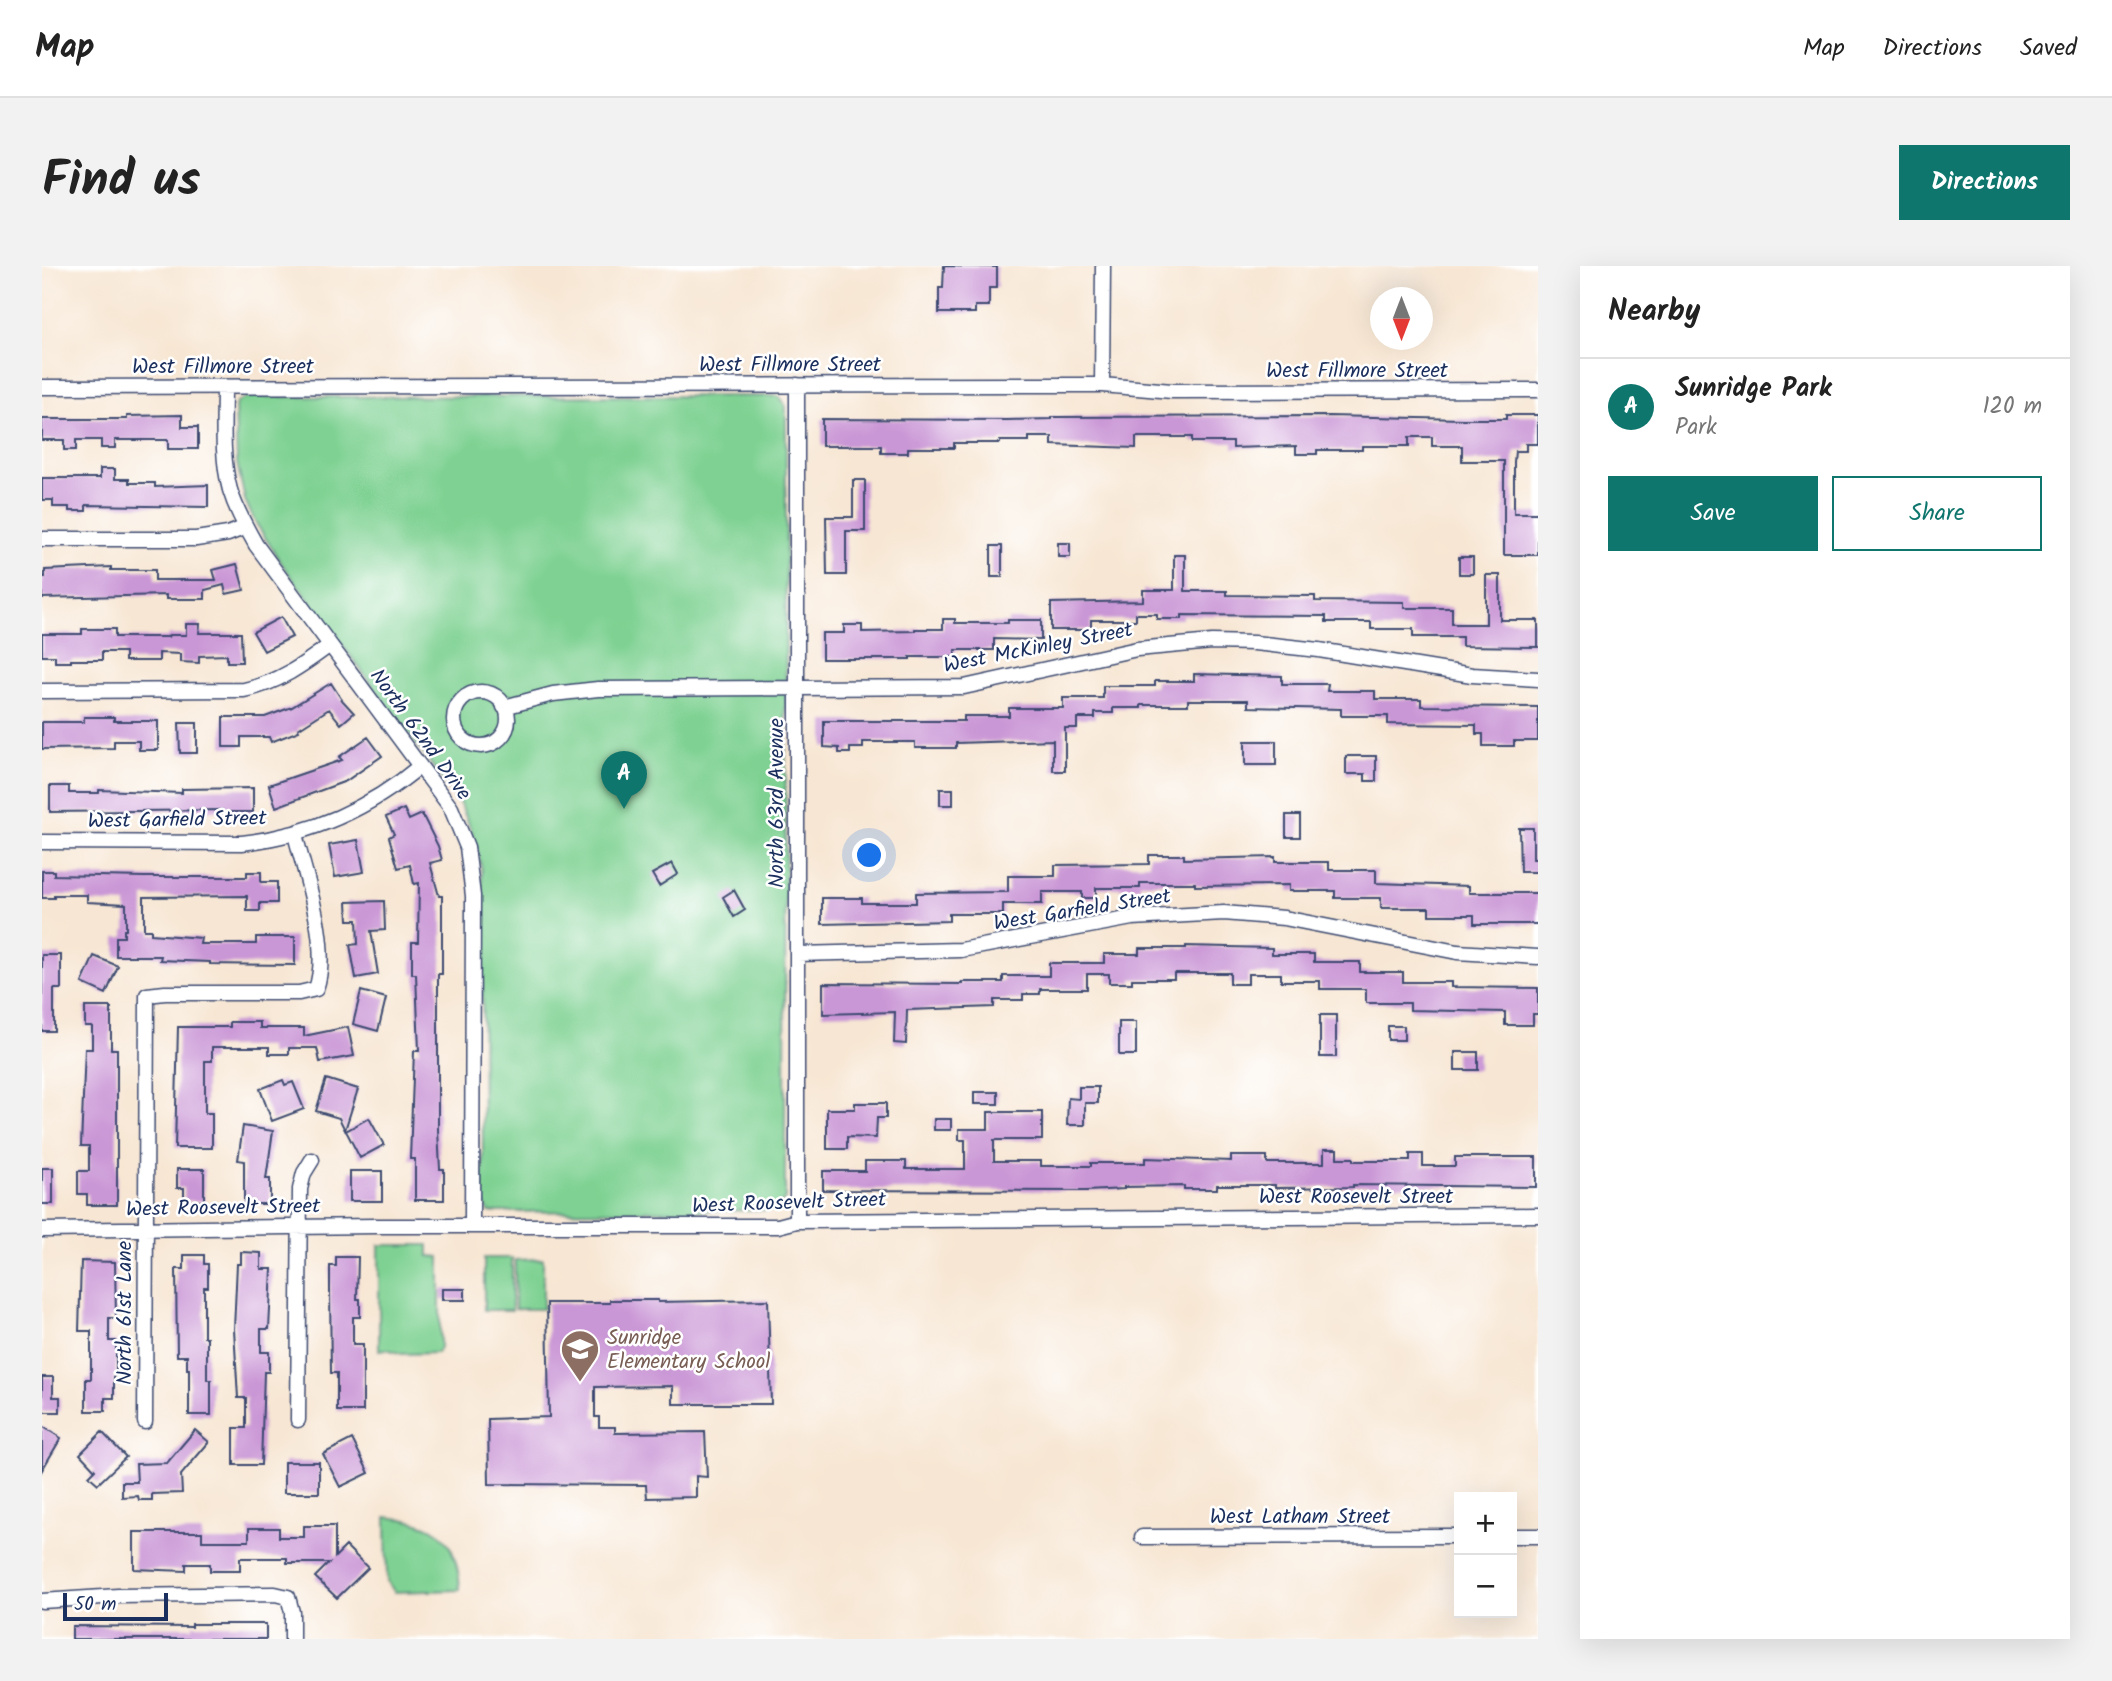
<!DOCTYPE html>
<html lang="en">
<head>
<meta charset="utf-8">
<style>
  :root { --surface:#fff; --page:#f2f2f2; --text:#222; --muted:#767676; --line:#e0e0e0; --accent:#0f766e }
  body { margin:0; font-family:Kalam,sans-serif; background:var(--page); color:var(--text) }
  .controls { position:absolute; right:21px; bottom:21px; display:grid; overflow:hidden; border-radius:0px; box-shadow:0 7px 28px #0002 }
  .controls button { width:63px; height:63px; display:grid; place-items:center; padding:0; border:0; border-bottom:2px solid var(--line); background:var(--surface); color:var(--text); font:35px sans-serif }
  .compass { position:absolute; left:1328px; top:21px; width:63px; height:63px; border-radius:50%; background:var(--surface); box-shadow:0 7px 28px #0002; rotate:180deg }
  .scale { position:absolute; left:21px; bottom:18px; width:105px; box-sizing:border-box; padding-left:7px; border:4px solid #1b2f5e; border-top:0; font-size:19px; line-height:24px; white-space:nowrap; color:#1b2f5e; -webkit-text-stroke:5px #fff; paint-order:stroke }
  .you { position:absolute; left:828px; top:590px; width:24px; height:24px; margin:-18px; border:5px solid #fff; border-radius:50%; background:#1a73e8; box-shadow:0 0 0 10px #1a73e833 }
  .badge { display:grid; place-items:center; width:46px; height:46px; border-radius:50%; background:var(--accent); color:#fff; font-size:23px; font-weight:700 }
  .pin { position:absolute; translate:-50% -58px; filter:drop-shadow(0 2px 4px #0008) }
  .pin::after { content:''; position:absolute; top:37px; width:24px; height:21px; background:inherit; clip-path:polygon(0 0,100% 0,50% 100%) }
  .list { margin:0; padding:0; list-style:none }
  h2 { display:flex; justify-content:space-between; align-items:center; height:91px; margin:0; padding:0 28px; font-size:30px }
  h2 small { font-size:23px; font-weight:400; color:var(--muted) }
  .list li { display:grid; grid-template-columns:46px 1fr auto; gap:21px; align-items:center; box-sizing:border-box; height:98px; padding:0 28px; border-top:2px solid var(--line) }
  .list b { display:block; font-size:26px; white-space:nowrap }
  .list p { margin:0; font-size:23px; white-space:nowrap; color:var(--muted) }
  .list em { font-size:23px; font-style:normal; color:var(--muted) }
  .actions { display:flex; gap:14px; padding:21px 28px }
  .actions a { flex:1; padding:16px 0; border:2px solid var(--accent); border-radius:0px; text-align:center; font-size:24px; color:var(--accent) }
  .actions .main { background:var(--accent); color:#fff }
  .map { position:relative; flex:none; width:1496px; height:1373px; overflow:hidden; border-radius:0px }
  header { display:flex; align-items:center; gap:42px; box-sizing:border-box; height:98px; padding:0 35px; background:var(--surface); border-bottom:2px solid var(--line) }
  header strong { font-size:33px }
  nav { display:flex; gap:38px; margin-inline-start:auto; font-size:24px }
  .intro { display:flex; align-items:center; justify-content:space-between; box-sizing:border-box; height:168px; padding:0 42px }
  h1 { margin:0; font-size:49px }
  .button { padding:18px 32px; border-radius:0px; background:var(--accent); color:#fff; font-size:24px; font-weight:700 }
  main { display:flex; gap:42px; padding:0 42px }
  aside { flex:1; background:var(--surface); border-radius:0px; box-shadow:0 7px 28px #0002 }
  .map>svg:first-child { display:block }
  .green { fill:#7ed192; stroke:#4c8078; stroke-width:2 }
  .building { fill:#ca97d6 }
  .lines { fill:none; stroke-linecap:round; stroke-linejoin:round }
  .street-casing { stroke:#3c4a70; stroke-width:17 }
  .street { stroke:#fff; stroke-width:14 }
  .labels { text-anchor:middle; stroke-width:5; stroke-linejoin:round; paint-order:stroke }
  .street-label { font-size:21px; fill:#1b2f5e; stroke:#fff }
  .education-label { font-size:21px; fill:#785e54; stroke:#fff; text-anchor:start }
</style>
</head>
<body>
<header>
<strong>Map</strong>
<nav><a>Map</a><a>Directions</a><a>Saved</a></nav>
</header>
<div class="intro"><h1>Find us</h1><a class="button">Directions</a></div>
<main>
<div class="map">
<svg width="1496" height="1373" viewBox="0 0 1496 1373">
  <rect width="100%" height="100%" fill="#fff"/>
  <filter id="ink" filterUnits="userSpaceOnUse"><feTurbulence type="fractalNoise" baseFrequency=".0143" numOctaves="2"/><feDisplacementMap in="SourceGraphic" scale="14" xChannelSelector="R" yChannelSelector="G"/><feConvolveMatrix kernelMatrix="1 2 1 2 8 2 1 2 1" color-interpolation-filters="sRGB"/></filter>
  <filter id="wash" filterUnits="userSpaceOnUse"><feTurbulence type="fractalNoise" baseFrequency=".00686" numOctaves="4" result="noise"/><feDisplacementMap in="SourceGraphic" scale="28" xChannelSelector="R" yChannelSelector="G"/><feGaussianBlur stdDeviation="1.57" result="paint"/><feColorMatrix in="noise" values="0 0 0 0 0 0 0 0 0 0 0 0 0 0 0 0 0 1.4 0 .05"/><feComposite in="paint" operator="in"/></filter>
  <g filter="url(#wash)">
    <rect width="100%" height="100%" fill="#f7e6d3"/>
    <path class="green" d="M 736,130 L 744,140 L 743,933 L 733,944 L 447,946 L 441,935 L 440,605 C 435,579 428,556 415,533 L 240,298 L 212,254 L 203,234 L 195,197 L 193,140 L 195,136 L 206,131 Z
      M 337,979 L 387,979 L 387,990 L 398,991 L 398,1082 L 395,1087 L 360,1088 L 345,1083 L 337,1084 Z
      M 442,992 L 470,992 L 470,1044 L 442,1044 Z
      M 501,993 L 501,1043 L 473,1043 L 473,994 Z
      M 344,1251 C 396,1256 415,1271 418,1324 L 353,1326 L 345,1316 Z"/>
    <g id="blocks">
      <path class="building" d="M 902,0 L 955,1 L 955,22 L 947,22 L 947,40 L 933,40 L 933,47 L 897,47 L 897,22 L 901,22 Z
        M 140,149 L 140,161 L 156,161 L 156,183 L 126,183 L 126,174 L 73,174 L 73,182 L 59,182 L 59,174 L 34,174 L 34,184 L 22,184 L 22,174 L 0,174 L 0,153 L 85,153 L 85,150 Z
        M 1464,149 L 1496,149 L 1496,178 L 1484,178 L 1484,185 L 1473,185 L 1472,196 L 1472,247 L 1496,247 L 1496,289 L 1462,289 L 1462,195 L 1420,195 L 1420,180 L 1390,180 L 1390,171 L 1367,171 L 1367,180 L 1320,180 L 1320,184 L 1275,184 L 1275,188 L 1254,188 L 1254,180 L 1191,182 L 1191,176 L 1150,176 L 1150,171 L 1094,171 L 1094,182 L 1010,179 L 1010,171 L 987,171 L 987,175 L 958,175 L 958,177 L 912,177 L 912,182 L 866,182 L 866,187 L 839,187 L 839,180 L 780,180 L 780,153 L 965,154 L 1010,153 L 1010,151 L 1287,150 L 1420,153 L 1464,153 Z
        M 58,203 L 73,203 L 73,213 L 87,213 L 87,217 L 113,217 L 113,221 L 166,219 L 166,241 L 44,239 L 44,245 L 27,245 L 27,241 L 11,241 L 11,234 L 0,234 L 0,212 L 58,212 Z
        M 811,214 L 823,214 L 823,265 L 804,265 L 804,309 L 785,309 L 784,251 L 811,251 Z
        M 1016,277 L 1028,277 L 1028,291 L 1016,291 Z
        M 949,280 L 960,280 L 960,311 L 949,311 Z
        M 1132,289 L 1143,289 L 1143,325 L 1185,325 L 1185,329 L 1273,330 L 1273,335 L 1362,336 L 1362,342 L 1410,342 L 1410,358 L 1444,358 L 1444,309 L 1458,309 L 1458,354 L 1496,354 L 1496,381 L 1420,380 L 1420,371 L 1371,371 L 1371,363 L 1329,363 L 1329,356 L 1284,356 L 1284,350 L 1140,349 L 1140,353 L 1115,353 L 1115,348 L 1094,348 L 1094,354 L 1049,354 L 1049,364 L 1009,364 L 1009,337 L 1101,335 L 1101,324 L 1132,324 Z
        M 1417,291 L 1431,291 L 1431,308 L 1417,308 Z
        M 195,298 L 202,324 L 184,328 L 182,319 L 163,324 L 163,333 L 124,333 L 124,329 L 0,332 L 0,311 L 3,311 L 3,304 L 69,301 L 69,304 L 113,304 L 113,314 L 174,314 L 171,304 Z
        M 239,351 L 250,371 L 222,385 L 211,366 Z
        M 901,353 L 913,353 L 913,357 L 966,357 L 966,354 L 999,354 L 999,374 L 952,373 L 952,384 L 913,384 L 913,391 L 868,391 L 868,393 L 780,393 L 780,367 L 802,367 L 802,359 L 820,359 L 820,366 L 873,365 L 873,363 L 901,363 Z
        M 144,358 L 158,358 L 157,367 L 199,367 L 200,396 L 185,396 L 185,389 L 157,390 L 157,397 L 138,396 L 138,388 L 117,387 L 117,395 L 83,395 L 83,386 L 60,386 L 60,394 L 29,394 L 29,396 L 13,396 L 13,390 L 0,390 L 0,368 L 40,368 L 40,363 L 73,363 L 73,371 L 126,371 L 127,369 L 144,369 Z
        M 1152,408 L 1240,410 L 1240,418 L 1286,418 L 1285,425 L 1333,425 L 1333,433 L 1379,433 L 1379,440 L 1496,441 L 1496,475 L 1472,475 L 1472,480 L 1441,480 L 1441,468 L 1434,468 L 1434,459 L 1346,458 L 1346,450 L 1299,450 L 1299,443 L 1206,441 L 1206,434 L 1146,434 L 1146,439 L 1099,439 L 1099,442 L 1071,442 L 1071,447 L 1053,447 L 1053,452 L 1035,452 L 1035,462 L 1023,462 L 1023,505 L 1011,505 L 1011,474 L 914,477 L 914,482 L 873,482 L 873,476 L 821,476 L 821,482 L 808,482 L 808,487 L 797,487 L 797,482 L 782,481 L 782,455 L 922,455 L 922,450 L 967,450 L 967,442 L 1021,442 L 1021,432 L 1061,432 L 1061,420 L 1113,420 L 1113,415 L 1152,415 Z
        M 289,417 L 300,434 L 312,447 L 299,458 L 287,443 L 256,463 L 257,465 L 229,476 L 227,471 L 199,471 L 199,481 L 181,481 L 181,451 L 223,451 L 250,441 Z
        M 42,451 L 72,451 L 72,455 L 116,455 L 116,484 L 97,484 L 97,475 L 72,475 L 72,482 L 0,483 L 0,456 L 42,456 Z
        M 137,457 L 155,457 L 155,487 L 138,487 Z
        M 326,471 L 340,490 L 304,515 L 234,541 L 227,519 L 300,494 L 297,491 Z
        M 1203,475 L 1234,475 L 1234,499 L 1203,499 Z
        M 1304,490 L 1334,490 L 1334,515 L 1323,515 L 1323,508 L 1304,508 Z
        M 8,520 L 27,520 L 27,527 L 57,527 L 57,524 L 140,527 L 140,523 L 211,522 L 211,546 L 180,546 L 180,544 L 8,546 Z
        M 898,523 L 911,523 L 911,539 L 898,539 Z
        M 362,543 L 367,554 L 380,548 L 396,580 L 400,594 L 388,597 L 397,630 L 400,630 L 400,708 L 396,708 L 396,864 L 398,903 L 402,903 L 402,934 L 373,934 L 373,893 L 368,893 L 372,785 L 377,785 L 374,708 L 370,708 L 370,676 L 376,676 L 377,617 L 372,618 L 368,599 L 356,602 L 347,571 L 352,568 L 344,551 Z
        M 1244,549 L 1258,549 L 1258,571 L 1244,571 Z
        M 1477,562 L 1491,562 L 1491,593 L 1496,593 L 1496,606 L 1478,606 Z
        M 316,574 L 322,606 L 293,611 L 287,579 Z
        M 1107,589 L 1142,589 L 1142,593 L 1233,591 L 1233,596 L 1287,596 L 1287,604 L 1334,604 L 1334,617 L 1427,620 L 1427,627 L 1496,627 L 1496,658 L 1432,658 L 1432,649 L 1387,649 L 1387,642 L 1339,642 L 1339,632 L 1293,632 L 1293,625 L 1247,625 L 1247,619 L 1153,620 L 1153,617 L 1098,617 L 1098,622 L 1054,622 L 1054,632 L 1040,632 L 1040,626 L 1000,626 L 1000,638 L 961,638 L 961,648 L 907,648 L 907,655 L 780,658 L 780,632 L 820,632 L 820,637 L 874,637 L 874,627 L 966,626 L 966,610 L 1013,610 L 1013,599 L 1107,598 Z
        M 630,597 L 636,608 L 617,620 L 610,608 Z
        M 0,605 L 12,605 L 12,609 L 102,611 L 205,611 L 205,606 L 219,606 L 219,616 L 235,616 L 235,637 L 218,637 L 218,645 L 205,645 L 205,630 L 102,631 L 102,664 L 109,664 L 109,668 L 159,672 L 158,678 L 214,678 L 214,671 L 253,671 L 253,699 L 168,698 L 168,696 L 118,694 L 119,690 L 74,690 L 74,671 L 82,671 L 82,664 L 84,664 L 84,638 L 45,636 L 45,629 L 12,629 L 12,632 L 0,632 Z
        M 692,624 L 703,644 L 692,651 L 681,631 Z
        M 342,635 L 343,664 L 329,665 L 336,708 L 314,712 L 308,679 L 316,678 L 315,654 L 306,654 L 305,636 Z
        M 1144,680 L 1230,682 L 1230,688 L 1272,688 L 1272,696 L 1318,696 L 1318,706 L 1361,706 L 1361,716 L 1409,716 L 1409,721 L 1496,722 L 1496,748 L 1491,748 L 1491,759 L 1463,759 L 1463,746 L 1368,744 L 1368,737 L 1324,737 L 1324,723 L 1278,723 L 1278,715 L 1239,715 L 1239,708 L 1206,708 L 1206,718 L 1188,718 L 1188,707 L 1132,707 L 1132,713 L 1090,713 L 1090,717 L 1067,717 L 1067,708 L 1045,708 L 1045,723 L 998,723 L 998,728 L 981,728 L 981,734 L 952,734 L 952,741 L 865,744 L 864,778 L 852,777 L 853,746 L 781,748 L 781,717 L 920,718 L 920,716 L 961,716 L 961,710 L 1007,710 L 1007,697 L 1062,697 L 1062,688 L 1097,688 L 1097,682 L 1144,682 Z
        M 0,689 L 19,689 L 19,723 L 12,723 L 12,765 L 0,765 Z
        M 52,690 L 76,700 L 64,728 L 40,717 Z
        M 319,725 L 344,732 L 336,765 L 311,758 Z
        M 43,741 L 69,741 L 69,783 L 75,783 L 75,939 L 45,939 L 45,928 L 36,928 L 36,905 L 47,905 L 47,880 L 39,880 L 43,783 L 50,783 L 50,760 L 43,760 Z
        M 1278,749 L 1294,749 L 1294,791 L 1278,791 Z
        M 188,756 L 218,756 L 218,762 L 262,762 L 262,770 L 306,761 L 312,790 L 278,796 L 275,782 L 247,782 L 247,788 L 227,788 L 227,781 L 170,781 L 170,795 L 163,795 L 163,847 L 170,847 L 170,882 L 133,882 L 136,761 L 188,761 Z
        M 1077,756 L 1094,756 L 1094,789 L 1077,789 Z
        M 1346,760 L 1362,760 L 1362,774 L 1346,774 Z
        M 1413,786 L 1436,786 L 1436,804 L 1413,804 Z
        M 284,813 L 316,823 L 303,864 L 297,852 L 274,845 Z
        M 241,814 L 243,819 L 251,816 L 262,843 L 230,855 L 218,823 Z
        M 1037,821 L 1056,821 L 1056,837 L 1043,837 L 1043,859 L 1025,859 L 1026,832 L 1037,833 Z
        M 932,826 L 956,826 L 956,838 L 932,838 Z
        M 813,837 L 844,837 L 844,852 L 835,852 L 834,872 L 805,871 L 805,883 L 785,883 L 785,843 L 813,843 Z
        M 946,846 L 1000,846 L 1000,874 L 952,874 L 952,895 L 999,895 L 999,900 L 1049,900 L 1049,897 L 1103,897 L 1103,892 L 1189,895 L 1189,890 L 1225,890 L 1225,897 L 1282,897 L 1282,883 L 1295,883 L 1295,892 L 1311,892 L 1311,895 L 1368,895 L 1368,888 L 1381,888 L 1381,900 L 1413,900 L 1413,891 L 1494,891 L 1494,921 L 1311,919 L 1311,921 L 1233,922 L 1233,919 L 1175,919 L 1175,923 L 1142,923 L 1142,920 L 1082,921 L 1082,923 L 1044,925 L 781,924 L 781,905 L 823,905 L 823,895 L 864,895 L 864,903 L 923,903 L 923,874 L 917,874 L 917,863 L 946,863 Z
        M 327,852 L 342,879 L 318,892 L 304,865 Z
        M 892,853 L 909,853 L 909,864 L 892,864 Z
        M 201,860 L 231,865 L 224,913 L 228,913 L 228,938 L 202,938 L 202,895 L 196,894 Z
        M 0,902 L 11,902 L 11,938 L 0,938 Z
        M 135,903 L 162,903 L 162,935 L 142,935 L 142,922 L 135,922 Z
        M 308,905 L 340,905 L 340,935 L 308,935 Z
        M 199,986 L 219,987 L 219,1003 L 230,1003 L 227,1063 L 219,1063 L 219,1086 L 227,1086 L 227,1106 L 222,1106 L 219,1199 L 192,1199 L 192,1162 L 204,1162 L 204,1132 L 196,1132 L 192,1063 L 195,998 L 199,998 Z
        M 142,989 L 162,989 L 162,998 L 166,998 L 166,1021 L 162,1021 L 162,1071 L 165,1071 L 165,1114 L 169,1114 L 169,1149 L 147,1149 L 147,1103 L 145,1103 L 145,1090 L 135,1090 L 134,1003 L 142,1003 Z
        M 294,991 L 316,991 L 315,1033 L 318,1033 L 318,1051 L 311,1051 L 311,1078 L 321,1078 L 321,1145 L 295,1145 L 295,1107 L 289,1107 L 288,1024 L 288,1000 L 294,1000 Z
        M 39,995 L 73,996 L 74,1052 L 67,1052 L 67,1075 L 74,1075 L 74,1109 L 72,1109 L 72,1132 L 63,1132 L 63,1145 L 44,1145 L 44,1113 L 49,1113 L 49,1065 L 37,1065 Z
        M 400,1023 L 423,1023 L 423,1034 L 400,1034 Z
        M 568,1034 L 616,1034 L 616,1036 L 726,1034 L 729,1138 L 631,1138 L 631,1120 L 553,1121 L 553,1151 L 557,1151 L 557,1161 L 573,1161 L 573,1167 L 663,1166 L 665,1211 L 654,1210 L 654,1231 L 605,1232 L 604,1219 L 447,1218 L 446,1153 L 507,1151 L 505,1037 L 568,1037 Z
        M 0,1111 L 11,1111 L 11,1131 L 18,1131 L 18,1146 L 0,1146 Z
        M 0,1160 L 19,1172 L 0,1204 Z
        M 153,1164 L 167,1176 L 139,1209 L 140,1227 L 110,1228 L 110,1234 L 97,1234 L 96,1230 L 80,1231 L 80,1216 L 95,1216 L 94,1198 L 125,1197 Z
        M 60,1166 L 84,1191 L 56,1218 L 47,1210 L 53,1204 L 38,1188 Z
        M 310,1173 L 327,1207 L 298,1221 L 281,1188 Z
        M 242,1196 L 277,1196 L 277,1227 L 242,1227 Z
        M 262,1260 L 293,1260 L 293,1291 L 304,1280 L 326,1302 L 295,1332 L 273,1311 L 287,1297 L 245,1297 L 245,1292 L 198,1292 L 198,1305 L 168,1305 L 168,1298 L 144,1298 L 144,1305 L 92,1303 L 92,1266 L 160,1266 L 160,1275 L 207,1275 L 207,1262 L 237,1262 L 237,1271 L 262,1271 Z
        M 150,1358 L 224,1358 L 224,1373 L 30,1373 L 30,1360 L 150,1361 Z"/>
    </g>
  </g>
  <g filter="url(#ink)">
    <use href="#blocks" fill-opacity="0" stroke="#3c4a70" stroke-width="2"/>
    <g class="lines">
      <g class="street-casing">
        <path id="street" d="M 755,119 L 755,955
          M 1060,119 L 1061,0
          M 0,121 L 992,119 L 1060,119 L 1130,125 L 1496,124
          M 182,121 C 182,155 179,191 188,224 C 194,244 204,261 214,279 L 409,542 L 425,581 L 431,630 L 430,960
          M 0,273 L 154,273 L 186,268 L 204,261
          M 0,425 L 202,424 C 236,417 261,399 288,379
          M412 453a27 27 0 1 1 54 0a27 27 0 1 1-54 0Z
          M 462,441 L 511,428 L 556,423 L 922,421 L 1095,383 L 1170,376 L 1212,377 L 1277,384 L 1430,409 L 1496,413
          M 0,576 L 200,577 C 268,569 326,544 378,500
          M 755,688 L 919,684 L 1090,652 L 1182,647 L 1242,652 L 1415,686 L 1496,691
          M 0,964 L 335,960 L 736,960 L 755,955 L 1496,949
          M 256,1154 L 258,923 L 262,907 L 270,894
          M 103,1156 L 105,729 L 123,727 L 257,727 L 274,723 C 289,680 264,613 253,568
          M 1470,1270 L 1496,1270
          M 1100,1271 L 1417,1270
          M 0,1335 L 76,1330 L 233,1328 L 246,1331 L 250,1346 L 250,1373"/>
      </g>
      <use href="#street" class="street"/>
    </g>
  </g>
  <defs>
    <g id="school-pin" transform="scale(2.0125)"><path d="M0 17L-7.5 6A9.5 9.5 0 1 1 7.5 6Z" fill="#8d6e63" stroke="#fff"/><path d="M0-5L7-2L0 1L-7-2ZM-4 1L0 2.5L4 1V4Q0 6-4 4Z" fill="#fff"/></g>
  </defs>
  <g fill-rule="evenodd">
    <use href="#school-pin" x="538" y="1083"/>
  </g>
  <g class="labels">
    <g class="street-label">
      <text x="748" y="105">West Fillmore Street</text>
      <text x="181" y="107">West Fillmore Street</text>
      <text x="1315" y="111">West Fillmore Street</text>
      <text transform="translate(996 381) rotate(-11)" y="7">West McKinley Street</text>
      <text transform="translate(379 468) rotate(54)" y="7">North 62nd Drive</text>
      <text transform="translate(734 537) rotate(-90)" y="7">North 63rd Avenue</text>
      <text transform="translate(135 553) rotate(-1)" y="7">West Garfield Street</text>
      <text transform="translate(1040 643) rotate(-9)" y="7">West Garfield Street</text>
      <text x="1314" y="937">West Roosevelt Street</text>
      <text transform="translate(747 936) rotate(-2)" y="7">West Roosevelt Street</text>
      <text transform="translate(181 941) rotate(-1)" y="7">West Roosevelt Street</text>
      <text transform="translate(82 1047) rotate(-90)" y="7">North 61st Lane</text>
      <text x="1258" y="1257">West Latham Street</text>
    </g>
    <g class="education-label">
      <text x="565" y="1078">Sunridge<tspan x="565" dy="24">Elementary School</tspan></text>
    </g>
  </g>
</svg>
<div class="controls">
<button>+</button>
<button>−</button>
</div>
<svg class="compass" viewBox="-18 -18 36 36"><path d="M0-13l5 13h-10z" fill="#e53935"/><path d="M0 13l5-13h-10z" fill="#767676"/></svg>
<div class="scale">50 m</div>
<div class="you"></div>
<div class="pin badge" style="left:582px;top:543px">A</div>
</div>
<aside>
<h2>Nearby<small></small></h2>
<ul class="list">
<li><span class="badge">A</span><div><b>Sunridge Park</b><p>Park</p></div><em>120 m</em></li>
</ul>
<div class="actions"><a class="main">Save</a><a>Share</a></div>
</aside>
</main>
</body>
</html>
